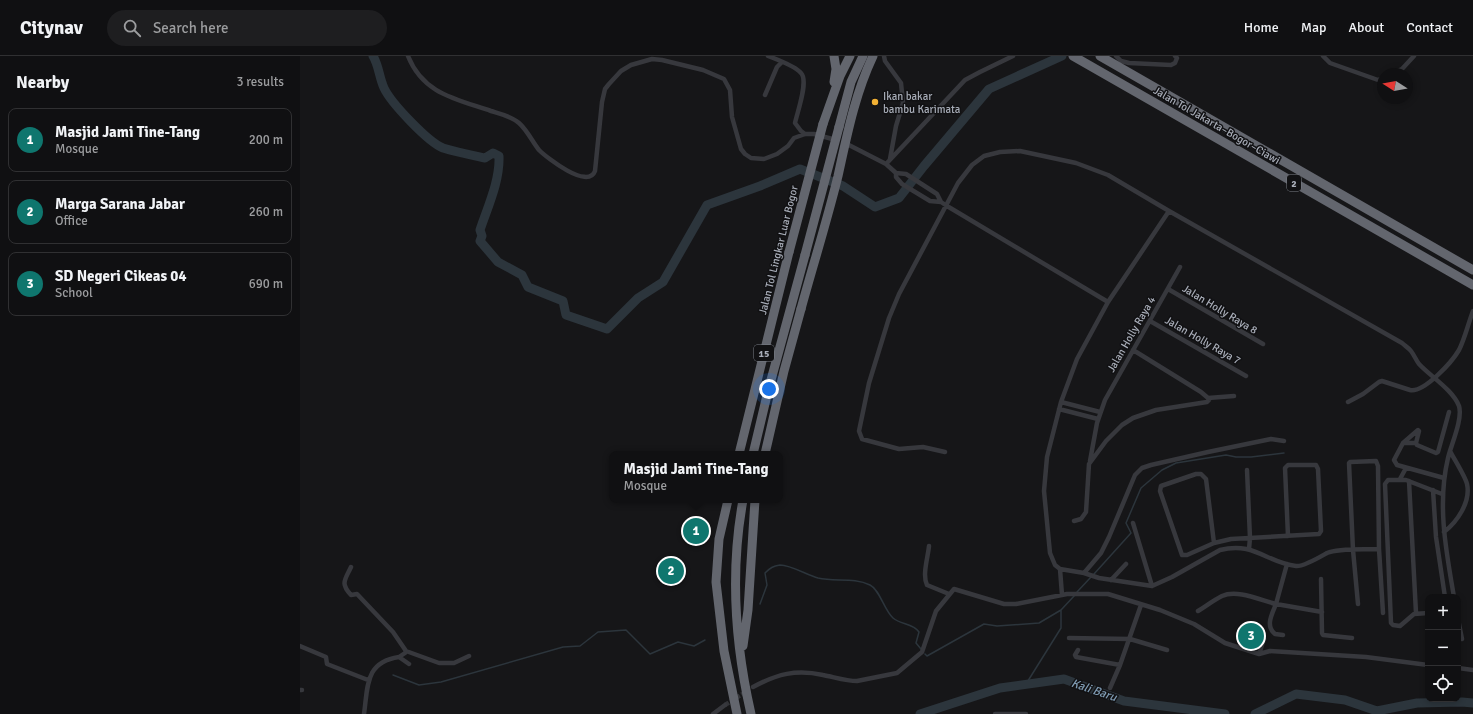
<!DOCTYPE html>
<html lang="en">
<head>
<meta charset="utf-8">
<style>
  :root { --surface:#101012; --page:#1e1e20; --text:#f1f3f6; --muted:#9c9d9f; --line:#303032; --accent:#0f766e }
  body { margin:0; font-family:Signika,sans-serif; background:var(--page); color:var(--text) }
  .controls { position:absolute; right:12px; bottom:12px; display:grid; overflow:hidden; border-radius:8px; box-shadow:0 2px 6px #0003 }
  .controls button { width:36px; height:36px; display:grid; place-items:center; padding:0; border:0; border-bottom:1px solid var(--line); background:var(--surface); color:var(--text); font:20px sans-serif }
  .compass { position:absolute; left:1077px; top:12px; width:36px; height:36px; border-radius:50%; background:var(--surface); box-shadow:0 2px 6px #0003; rotate:281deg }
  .you { position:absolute; left:469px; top:333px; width:14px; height:14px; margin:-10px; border:3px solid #fff; border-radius:50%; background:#1a73e8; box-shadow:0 0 0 6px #1a73e833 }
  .badge { display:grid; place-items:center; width:26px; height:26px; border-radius:50%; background:var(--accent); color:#fff; font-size:13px; font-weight:700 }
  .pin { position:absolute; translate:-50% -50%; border:2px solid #fff; box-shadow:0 1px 4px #0006 }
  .popup { position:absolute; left:309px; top:395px; width:174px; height:52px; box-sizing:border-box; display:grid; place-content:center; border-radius:8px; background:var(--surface); filter:drop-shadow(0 1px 3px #0005); font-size:13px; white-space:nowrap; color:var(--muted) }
  .popup b { font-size:15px; color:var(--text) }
  .popup::after { content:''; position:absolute; left:50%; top:100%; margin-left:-8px; border:8px solid transparent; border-top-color:var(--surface) }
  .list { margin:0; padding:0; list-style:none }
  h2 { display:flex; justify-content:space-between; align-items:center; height:52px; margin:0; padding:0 16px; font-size:17px }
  h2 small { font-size:13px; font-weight:400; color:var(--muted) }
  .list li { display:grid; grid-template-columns:26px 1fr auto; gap:12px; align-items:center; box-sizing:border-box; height:64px; margin:0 8px 8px; padding:0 8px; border:1px solid var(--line); border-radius:8px }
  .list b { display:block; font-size:15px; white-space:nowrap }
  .list p { margin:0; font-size:13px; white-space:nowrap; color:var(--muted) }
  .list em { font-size:13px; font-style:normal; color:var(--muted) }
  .icon { flex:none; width:22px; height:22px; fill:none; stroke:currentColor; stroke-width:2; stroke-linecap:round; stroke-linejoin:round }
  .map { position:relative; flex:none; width:1173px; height:658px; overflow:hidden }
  header { display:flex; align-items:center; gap:24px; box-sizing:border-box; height:56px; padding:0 20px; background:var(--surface); border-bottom:1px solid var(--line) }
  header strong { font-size:19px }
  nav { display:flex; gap:22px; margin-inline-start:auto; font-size:14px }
  .search { width:280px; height:36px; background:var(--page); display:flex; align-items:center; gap:10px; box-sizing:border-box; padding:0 14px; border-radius:22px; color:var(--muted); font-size:15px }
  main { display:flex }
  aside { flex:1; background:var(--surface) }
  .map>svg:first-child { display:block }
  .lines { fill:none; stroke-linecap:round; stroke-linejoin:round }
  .stream { stroke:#2c353c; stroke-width:1.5 }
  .river { stroke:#2c353c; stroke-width:9 }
  .street-tunnel { stroke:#333438; stroke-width:4.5; stroke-dasharray:4.5 2; stroke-linecap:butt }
  .street { stroke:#37383d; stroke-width:4.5 }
  .highway { stroke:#63666e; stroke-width:9 }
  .highway-bridge { stroke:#63666e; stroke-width:9 }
  .poi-dot { fill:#f2b134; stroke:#111113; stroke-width:1.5 }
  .labels { text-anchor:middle; stroke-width:3; stroke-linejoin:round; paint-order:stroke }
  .shield { fill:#111113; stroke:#7b7e86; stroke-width:1 }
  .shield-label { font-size:10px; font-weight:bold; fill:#a8adb8 }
  .poi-label { font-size:11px; fill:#a8adb8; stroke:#111113; text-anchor:start }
  .street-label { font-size:11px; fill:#a8adb8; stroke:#111113 }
  .water-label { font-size:12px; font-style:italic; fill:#7f9bb3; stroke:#111113 }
</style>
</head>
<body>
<header>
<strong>Citynav</strong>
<div class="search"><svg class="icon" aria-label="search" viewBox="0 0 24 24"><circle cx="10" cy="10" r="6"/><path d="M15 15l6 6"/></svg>Search here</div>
<nav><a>Home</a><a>Map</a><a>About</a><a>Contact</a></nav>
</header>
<main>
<aside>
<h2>Nearby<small>3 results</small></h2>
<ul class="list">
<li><span class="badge">1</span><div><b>Masjid Jami Tine-Tang</b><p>Mosque</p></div><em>200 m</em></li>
<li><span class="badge">2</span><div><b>Marga Sarana Jabar</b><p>Office</p></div><em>260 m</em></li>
<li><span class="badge">3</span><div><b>SD Negeri Cikeas 04</b><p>School</p></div><em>690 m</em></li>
</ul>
</aside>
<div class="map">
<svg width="1173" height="658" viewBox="0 0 1173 658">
  <rect width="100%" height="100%" fill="#161618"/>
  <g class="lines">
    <path class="stream" d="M 794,518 L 831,477 L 826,467 L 841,432 L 862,414 L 876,407 L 926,399 L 936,401 L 951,401 L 984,397
      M 777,536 L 791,521
      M 460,548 L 467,529 L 465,517 C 470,512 473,510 480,509 C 491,509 507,519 518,522 C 535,526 554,521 570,529 C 580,534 584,554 593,562 C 601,569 613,567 619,576 L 616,587 L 621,593
      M 625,598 L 627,600 L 684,568 L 697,570 L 739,567 L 761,554
      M 93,619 L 119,629 L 141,626 L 263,591 L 280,590 L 298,576 L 326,574 L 350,598 L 378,586 L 394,590 L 405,584
      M 726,628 L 761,572 L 761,554 L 775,539"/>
    <path class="river" d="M 73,0 C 79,10 79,21 84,32 C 91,47 128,86 143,92 C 156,96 171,99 185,102 L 193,97 L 199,100 C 200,125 188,150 180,174 L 182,180 L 180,185 L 198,206 L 222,219 L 228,231 L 263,245 L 266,259 L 307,273 L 338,242 L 363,226 L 407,149 L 460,130 L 500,113 L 543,130 L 575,151 L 599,142 L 624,110 L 689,33 L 762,0
      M 620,658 L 700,632 L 764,623 L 824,645 L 925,658
      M 955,658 L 996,638 L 1045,644 L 1077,655 L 1117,647 L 1162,646 L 1173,647"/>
    <path class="street-tunnel" d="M 425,649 L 447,635"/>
    <path class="street" d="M 108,0 C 123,38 156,43 191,55 C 201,58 211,60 219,67 C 227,74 232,85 239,94 C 247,102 288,134 295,115 L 302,46 L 305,33 L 309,28 L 321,15 L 331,9 L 352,3 L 362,4 L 403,14 L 424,23 L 430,34 L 432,61 L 441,93 L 445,98 L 451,102 L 464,103 L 477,98 L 488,90 L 494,82 L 505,78 L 514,78 L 536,84
      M 468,0 C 476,3 496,11 501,17 C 509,25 497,57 495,67 L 501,75 L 505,78
      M 584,0 L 585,5 L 601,27 L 603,47 L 596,70 L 590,103
      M 816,0 L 821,5 L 829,7 L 871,9 L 875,7 L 877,2 L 875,0
      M 1023,0 L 1030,7 L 1078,24 L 1083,22
      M 1091,18 L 1102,13 L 1114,0
      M 465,39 L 477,11 L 482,6
      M 545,87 L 586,108 L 596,117 L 606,118 L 637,138 L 641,146 L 647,150 L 808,246
      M 586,108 L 665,24 L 680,16 L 713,0
      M 596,117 L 596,121 L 602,128 L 630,145 L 641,146
      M 869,155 L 808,246 L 777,303 L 761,346 L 747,401 L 744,435 L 750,497 L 755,509 L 760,513 L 784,517 L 799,522 L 852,530 L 872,521 L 920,494 C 954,485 967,507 996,510 C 1003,511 1020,501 1027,497 C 1040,492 1065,494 1079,493
      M 868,233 L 963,288
      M 850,265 L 946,320
      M 908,342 L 934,340
      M 761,346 L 800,356
      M 1048,346 L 1063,338 L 1079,326 L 1082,325 L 1110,334 C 1124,337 1152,306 1159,294 C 1165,282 1168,268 1173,255
      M 759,353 L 798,363
      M 1103,387 L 1116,387
      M 645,396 L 623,391 L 599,393 L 562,383 L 559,375 L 569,327 L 589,262 L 599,238 L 658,127 L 672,109 L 684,100 L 700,96 L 720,95 L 776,107 L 808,119 L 869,155 L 1102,287 C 1105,290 1109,292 1111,295 C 1114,299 1116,304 1119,308 C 1130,320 1153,334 1159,350 C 1163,363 1151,389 1148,402 C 1137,448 1146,495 1154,541
      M 790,405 L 797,367 L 805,344 L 880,211
      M 947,414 L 950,482 L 949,493
      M 1144,422 L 1097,409 L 1094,404 L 1103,387 L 1118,374 L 1119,375 L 1116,387 L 1117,389 L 1136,397 L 1138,396 L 1149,356
      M 1100,423 L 1106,412
      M 1109,425 L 1116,557
      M 1133,434 L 1136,481 L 1145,541
      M 774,465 L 781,463 L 786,456 L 789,408 L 806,385 L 822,369 L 833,362 L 856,354 L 907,346 L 909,344 L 908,342 L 901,336 L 833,294
      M 833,467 L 852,530
      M 1144,476 C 1157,466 1171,446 1167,428 C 1165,420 1154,403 1150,395
      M 914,487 L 887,499 L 882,499 L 860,435 L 861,430 L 896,418 L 901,418 L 906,423 L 914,487 L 931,483 L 1019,478 L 1021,475 L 1018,413 L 1016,409 L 988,409 L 985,412 L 988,480
      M 629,490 C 628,501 622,519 627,529 L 649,538
      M 987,508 L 976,548 L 1022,556
      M 51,511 C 45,524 40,527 51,539 L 57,538 L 93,576 L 106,595 L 105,597 L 99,601
      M 760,513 L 762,539
      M 784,517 L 801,497 L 809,481 L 835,419 L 842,412 L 851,409 L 908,396 L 971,383 L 984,385
      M 1021,523 L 1022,577 L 1023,579 L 1052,582
      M 811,524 L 826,508
      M 1058,548 L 1053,494 L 1049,407 L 1050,406 L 1076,405 L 1078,410 L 1079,493 L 1083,557
      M 898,555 C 906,550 914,544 922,540 C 937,533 960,544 976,548 C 972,558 965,570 975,578 L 983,579
      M 1128,557 L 1114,558 L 1100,570 L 1093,569 L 1091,567 L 1085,428 L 1088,424 L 1106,424 L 1142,438
      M 1158,563 L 1162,583
      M 769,582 L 830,583 L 867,594
      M 0,590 L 26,601 L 27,608 L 68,624
      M 778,594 L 775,599 L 776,601 L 820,609
      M 106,595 L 139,607 L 154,607 L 169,600
      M 959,598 L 964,583
      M 1158,612 L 1173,614
      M 453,631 C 477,618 496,613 523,619 C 534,621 546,625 557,625 L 597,617 L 622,596 L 636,555 L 654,533 L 704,548 L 716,548 L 767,538 L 808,538 L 860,554 L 894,568 L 925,587 L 959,598 L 970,595 L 1066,601 L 1128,609
      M 810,632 L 820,609 L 841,549
      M 0,634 L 2,634
      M 64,658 C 68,630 65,606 99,601 L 109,608
      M 413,658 L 425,649
      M 695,658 L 726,658"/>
    <path class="highway" d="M 773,0 L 1173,229
      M 800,0 L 1173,214
      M 534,26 L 536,13 L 534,0
      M 523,68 L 540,20 L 550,0
      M 539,71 L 551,26 L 563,0
      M 439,398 L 489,196
      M 453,398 L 468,335 L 505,199
      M 465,398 L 484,315 L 501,253
      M 428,444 L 419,483 L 416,526 L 424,595 L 437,658
      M 443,444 C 430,515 435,588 451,658
      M 443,590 L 448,554 L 455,444"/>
    <path class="highway-bridge" d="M 489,196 L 523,68
      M 505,199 L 539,71
      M 501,253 C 513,209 527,165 538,120 C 547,79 555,38 573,0"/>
  </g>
  <circle class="poi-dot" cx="575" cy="46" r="4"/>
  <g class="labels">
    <g class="shield">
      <rect x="987" y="119" width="14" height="16" rx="3"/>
      <rect x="454" y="289" width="20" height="16" rx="3"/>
    </g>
    <g class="shield-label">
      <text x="994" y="131">2</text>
      <text x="464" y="301">15</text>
    </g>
    <g class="poi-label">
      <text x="583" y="44">Ikan bakar<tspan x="583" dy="13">bambu Karimata</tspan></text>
    </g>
    <g class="street-label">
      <text transform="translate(917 69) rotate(30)" y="4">Jalan Tol Jakarta–Bogor–Ciawi</text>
      <text transform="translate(478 194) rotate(-76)" y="4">Jalan Tol Lingkar Luar Bogor</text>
      <text transform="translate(920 253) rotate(31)" y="4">Jalan Holly Raya 8</text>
      <text transform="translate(831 278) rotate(-60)" y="4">Jalan Holly Raya 4</text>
      <text transform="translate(903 284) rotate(30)" y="4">Jalan Holly Raya 7</text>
    </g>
    <g class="water-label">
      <text transform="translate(794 634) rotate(19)" y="4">Kali Baru</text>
    </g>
  </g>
</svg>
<div class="controls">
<button>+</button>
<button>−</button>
<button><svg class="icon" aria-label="locate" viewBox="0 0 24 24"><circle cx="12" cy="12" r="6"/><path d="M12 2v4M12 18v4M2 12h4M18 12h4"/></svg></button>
</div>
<svg class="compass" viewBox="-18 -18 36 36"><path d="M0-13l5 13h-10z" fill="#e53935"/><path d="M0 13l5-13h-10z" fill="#9c9d9f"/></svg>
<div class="you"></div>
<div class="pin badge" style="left:396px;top:475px">1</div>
<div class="popup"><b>Masjid Jami Tine-Tang</b>Mosque</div>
<div class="pin badge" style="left:371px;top:515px">2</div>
<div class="pin badge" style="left:951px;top:580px">3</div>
</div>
</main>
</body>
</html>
